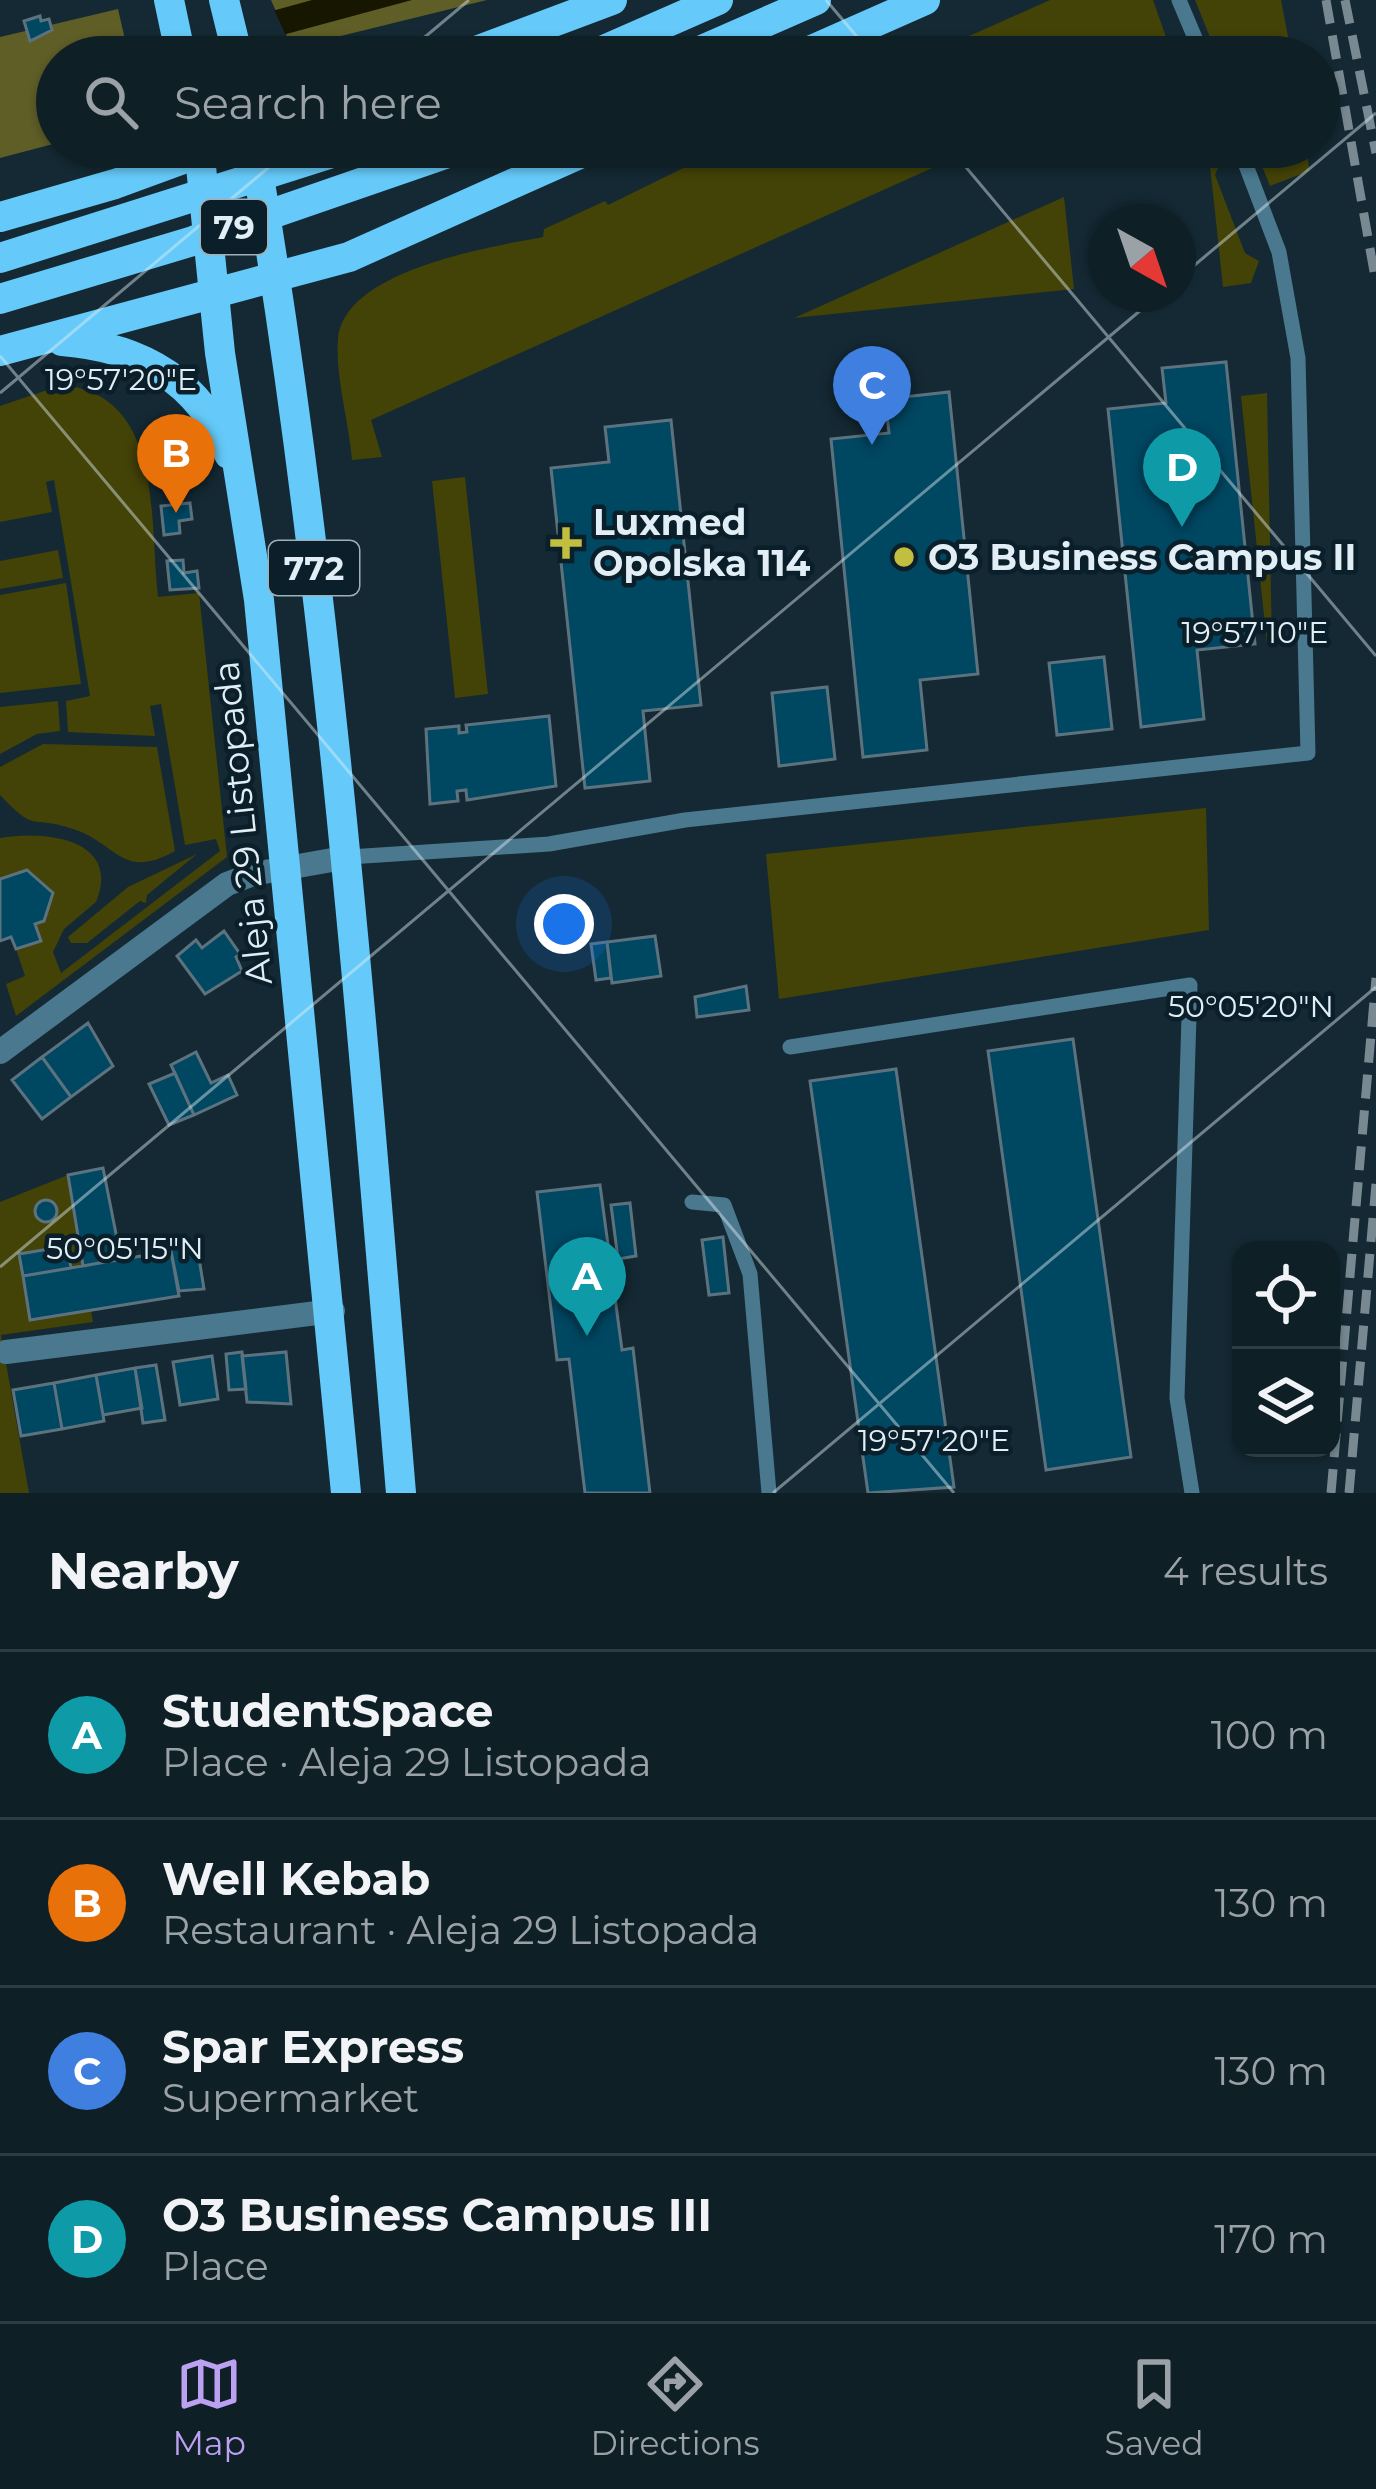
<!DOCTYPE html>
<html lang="en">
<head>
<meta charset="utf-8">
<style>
  :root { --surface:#0f1f26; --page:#18272e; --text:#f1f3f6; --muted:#9ba2a7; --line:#2f3d43; --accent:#bca0f2 }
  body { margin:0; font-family:Montserrat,sans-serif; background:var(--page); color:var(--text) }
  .controls { position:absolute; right:36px; bottom:36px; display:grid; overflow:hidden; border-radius:24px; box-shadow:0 3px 9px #0004 }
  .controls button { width:108px; height:108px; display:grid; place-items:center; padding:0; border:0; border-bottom:3px solid var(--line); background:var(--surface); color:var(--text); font:60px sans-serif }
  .compass { position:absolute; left:1088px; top:204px; width:108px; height:108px; border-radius:50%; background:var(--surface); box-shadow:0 3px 9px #0004; rotate:140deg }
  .you { position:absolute; left:564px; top:924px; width:42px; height:42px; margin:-30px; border:9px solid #fff; border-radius:50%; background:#1a73e8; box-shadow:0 0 0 18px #1a73e833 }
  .badge { display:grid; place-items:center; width:78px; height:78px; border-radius:50%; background:var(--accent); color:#fff; font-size:39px; font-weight:700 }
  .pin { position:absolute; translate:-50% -99px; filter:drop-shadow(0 3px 6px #0008) }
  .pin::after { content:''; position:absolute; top:63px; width:42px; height:36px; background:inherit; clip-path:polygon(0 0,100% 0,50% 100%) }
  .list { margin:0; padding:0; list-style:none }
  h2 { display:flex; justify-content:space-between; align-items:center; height:156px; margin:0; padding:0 48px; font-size:51px }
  h2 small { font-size:39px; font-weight:400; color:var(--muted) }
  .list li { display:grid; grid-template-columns:78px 1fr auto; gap:36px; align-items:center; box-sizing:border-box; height:168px; padding:0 48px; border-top:3px solid var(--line) }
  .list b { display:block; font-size:45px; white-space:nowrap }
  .list p { margin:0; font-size:39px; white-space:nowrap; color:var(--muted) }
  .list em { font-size:39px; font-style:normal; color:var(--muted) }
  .icon { flex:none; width:66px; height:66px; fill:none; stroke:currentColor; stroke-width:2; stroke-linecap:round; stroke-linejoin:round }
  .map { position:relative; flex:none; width:1376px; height:1493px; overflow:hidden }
  .search { position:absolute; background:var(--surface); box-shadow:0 3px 9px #0004; left:36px; right:36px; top:36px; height:132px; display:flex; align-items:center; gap:30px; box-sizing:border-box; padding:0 42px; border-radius:66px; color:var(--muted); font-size:45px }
  .sheet { height:828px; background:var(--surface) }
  nav { display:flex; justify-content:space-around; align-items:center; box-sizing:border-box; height:168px; border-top:3px solid var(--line); background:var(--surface); font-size:33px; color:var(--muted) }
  nav a { display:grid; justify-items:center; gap:6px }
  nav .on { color:var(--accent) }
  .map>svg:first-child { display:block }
  .green { fill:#434207 }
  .forest { fill:#5f5e27 }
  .water { fill:#171600 }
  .pier { fill:#142933 }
  .building { fill:#004762; stroke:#5c737f; stroke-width:3 }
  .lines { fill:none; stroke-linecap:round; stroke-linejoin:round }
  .lane { stroke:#4a788e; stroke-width:15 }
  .street { stroke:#4a788e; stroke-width:24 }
  .primary { stroke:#65caf9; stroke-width:30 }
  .rail { stroke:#788991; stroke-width:9; stroke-dasharray:24 12; stroke-linecap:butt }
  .primary-bridge { stroke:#65caf9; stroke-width:30 }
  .ticks { fill:none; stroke:#e1eef5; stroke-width:3; stroke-opacity:0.45 }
  .poi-dot { fill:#c1be40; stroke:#0a1f29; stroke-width:4.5 }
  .labels { text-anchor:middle; stroke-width:9; stroke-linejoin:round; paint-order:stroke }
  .shield { fill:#0a1f29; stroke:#a0b0b8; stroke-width:3 }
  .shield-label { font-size:33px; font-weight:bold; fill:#e1eef5 }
  .poi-label { font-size:36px; font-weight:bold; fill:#e1eef5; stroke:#0a1f29; text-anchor:start }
  .street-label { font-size:36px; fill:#e1eef5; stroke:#0a1f29 }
  .ticks-label { font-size:30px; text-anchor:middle; fill:#e1eef5; stroke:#0a1f29; stroke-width:9; stroke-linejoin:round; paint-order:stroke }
</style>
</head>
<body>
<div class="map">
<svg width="1376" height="1493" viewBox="0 0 1376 1493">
  <rect width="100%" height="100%" fill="#142933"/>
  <path class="green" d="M 1050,0 L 1153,0 L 1173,57 L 922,57 Z
    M 1195,0 L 1281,0 L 1292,57 L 1218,57 Z
    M 726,147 L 979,147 L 371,420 L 382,457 L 352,460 C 349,422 335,377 338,339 C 344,270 490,247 543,237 L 544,229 L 605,201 L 608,205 Z
    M 1208,147 L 1216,147 L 1221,160 L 1215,175 L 1245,253 L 1259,261 L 1251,283 L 1223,287 Z
    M 1254,147 L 1307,147 L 1309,171 L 1270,186 Z
    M 1064,197 L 1074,289 L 794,318 Z
    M 62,385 C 164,395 149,518 158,597 L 199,593 L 227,857 L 16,1016 L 6,984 L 25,976 L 16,949 L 40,941 L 35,924 L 44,921 L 53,894 L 27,870 L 0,879 L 0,838 C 44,830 122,838 96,902 L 64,929 L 53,952 L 61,973 L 220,851 L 216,839 L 185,845 L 161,704 L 150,706 L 155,736 L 68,732 L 66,701 L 90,696 L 54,480 L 46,482 L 52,512 L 0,522 L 0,406 Z
    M 1267,393 L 1272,644 L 1267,644 L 1241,396 Z
    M 465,477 L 488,694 L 455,698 L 432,481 Z
    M 58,550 L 63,578 L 0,589 L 0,561 Z
    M 66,583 L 81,684 L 0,693 L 0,595 Z
    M 58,701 L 60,731 L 37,734 L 0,754 L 0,707 Z
    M 43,744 L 157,747 L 175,851 C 122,881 117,843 73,829 C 29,814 38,835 0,795 L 0,767 Z
    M 1206,808 L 1209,930 L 779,999 L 766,854 Z
    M 197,854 L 147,895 L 146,903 L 140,901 L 87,943 L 71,943 L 68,937 L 128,887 Z
    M 68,1175 L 93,1322 L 1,1335 L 29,1493 L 0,1493 L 0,1202 Z"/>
  <path class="forest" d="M 271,0 L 487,0 L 292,48 Z
    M 118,9 L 129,57 L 57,57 L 57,143 L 0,158 L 0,37 Z"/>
  <path class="water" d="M 312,0 L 412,0 L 201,57 L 105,57 Z"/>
  <path class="pier" d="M 272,5 L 288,40 L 225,57 L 129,57 L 126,45 Z"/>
  <path class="building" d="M 40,16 L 41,21 L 49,19 L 52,30 L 30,41 L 24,21 Z
    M 1226,362 L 1255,644 L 1197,650 L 1204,719 L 1141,727 L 1108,409 L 1166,403 L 1162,368 Z
    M 949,392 L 978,674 L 920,680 L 927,750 L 863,757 L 831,439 L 889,433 L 885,399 Z
    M 671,420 L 701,705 L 643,711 L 650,781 L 585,788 L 551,468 L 609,462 L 605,427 Z
    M 190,503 L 192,519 L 179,521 L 180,533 L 164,535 L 161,506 Z
    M 183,560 L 184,573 L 197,571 L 199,588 L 170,590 L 167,561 Z
    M 1104,657 L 1112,729 L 1057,735 L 1049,663 Z
    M 827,687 L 835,759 L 779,766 L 772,693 Z
    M 549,716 L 556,786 L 467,800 L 466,790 L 457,791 L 458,801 L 430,804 L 426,729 L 459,726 L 459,733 L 467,732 L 466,725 Z
    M 27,870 L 53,893 L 44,921 L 35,924 L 41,941 L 16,949 L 11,937 L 0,941 L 0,879 Z
    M 224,931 L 240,954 L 236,957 L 242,971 L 205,994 L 177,956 L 196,940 L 202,948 Z
    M 655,936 L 661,976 L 612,983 L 607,942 Z
    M 607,942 L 611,978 L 596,980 L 591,944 Z
    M 746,986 L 749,1010 L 697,1017 L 695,997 Z
    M 88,1023 L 113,1066 L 71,1097 L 42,1057 Z
    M 1073,1039 L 1131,1457 L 1046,1470 L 988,1051 Z
    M 196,1052 L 211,1083 L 228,1075 L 237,1095 L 194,1115 L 171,1065 Z
    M 42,1057 L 71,1097 L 42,1119 L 12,1080 Z
    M 896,1069 L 954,1487 L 868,1493 L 810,1081 Z
    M 175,1073 L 194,1115 L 169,1125 L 149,1084 Z
    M 103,1168 L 121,1259 L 83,1266 L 68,1175 Z
    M 600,1185 L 622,1350 L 633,1348 L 650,1493 L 585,1493 L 569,1359 L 557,1360 L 537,1192 Z
    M35 1211a11 11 0 1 1 22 0a11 11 0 1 1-22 0Z
    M 630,1203 L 636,1256 L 618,1259 L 611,1205 Z
    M 187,1237 L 189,1247 L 197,1246 L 204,1289 L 179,1291 L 171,1251 L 161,1252 L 160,1242 Z
    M 723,1237 L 729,1293 L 709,1295 L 702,1240 Z
    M 67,1246 L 71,1268 L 23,1276 L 19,1254 Z
    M 171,1251 L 179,1296 L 30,1320 L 23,1276 Z
    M 242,1352 L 246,1389 L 229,1390 L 226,1354 Z
    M 286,1352 L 291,1404 L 247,1402 L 242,1356 Z
    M 212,1356 L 218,1399 L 180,1405 L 173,1362 Z
    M 156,1365 L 165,1420 L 143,1423 L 135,1368 Z
    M 135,1368 L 142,1408 L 103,1415 L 96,1375 Z
    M 96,1375 L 104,1421 L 62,1429 L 54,1383 Z
    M 54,1383 L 62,1429 L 21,1436 L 13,1390 Z"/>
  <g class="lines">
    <path class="lane" d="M 1179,0 L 1203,57
      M 349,857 L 549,844 L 685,820 L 1308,753 L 1298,358 L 1279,252 L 1239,147
      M 790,1047 L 1190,985 L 1177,1398 L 1192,1493
      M 692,1202 L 724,1205 L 750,1274 L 769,1493"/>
    <path class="street" d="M 0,1052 L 227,884 L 253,874 L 349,857
      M 6,1352 L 333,1311"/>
    <path class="primary" d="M 169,0 L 181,57
      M 224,0 L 238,57
      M 460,57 L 612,0
      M 588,57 L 718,0
      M 686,57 L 816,0
      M 796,57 L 925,0
      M 199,147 L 220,353 L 259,600 L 346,1493
      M 254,147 C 330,593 363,1043 401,1493
      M 0,217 L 115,184 L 216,147
      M 62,341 C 140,347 199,380 229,454
      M 0,351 L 349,257 L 595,147"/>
    <path class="rail" d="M 1326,0 L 1376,283
      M 1345,0 L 1376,153
      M 1331,1493 L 1376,978
      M 1349,1493 L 1376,1184"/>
    <path class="primary-bridge" d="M 0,258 L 351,147
      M 0,299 L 193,241 L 465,147"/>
  </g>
  <path class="ticks" d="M 826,0 L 874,57M 401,57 L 469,0M 949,147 L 1376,656M 1178,279 L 1376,113M 0,356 L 954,1493M 0,393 L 293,147M 0,1267 L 1160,294M 773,1493 L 1376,987"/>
  <g class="poi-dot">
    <path d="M560 525h12v12h12v12h-12v12h-12v-12h-12v-12h12z"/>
    <circle cx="904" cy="557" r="12"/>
  </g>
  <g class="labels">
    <g class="shield">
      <rect x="201" y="200" width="66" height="54" rx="9"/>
      <rect x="269" y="541" width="90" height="54" rx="9"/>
    </g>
    <g class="shield-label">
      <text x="234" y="239">79</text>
      <text x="314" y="580">772</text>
    </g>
    <g class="poi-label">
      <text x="593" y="535">Luxmed<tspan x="593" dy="41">Opolska 114</tspan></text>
      <text x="928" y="570">O3 Business Campus II</text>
    </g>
    <g class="street-label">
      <text transform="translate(242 823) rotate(-96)" y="13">Aleja 29 Listopada</text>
    </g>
  </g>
  <g class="ticks-label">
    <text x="121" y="390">19°57'20"E</text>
    <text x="1255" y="643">19°57'10"E</text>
    <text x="1251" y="1017">50°05'20"N</text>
    <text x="125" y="1259">50°05'15"N</text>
    <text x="934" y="1451">19°57'20"E</text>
  </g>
</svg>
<div class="controls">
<button><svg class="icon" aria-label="locate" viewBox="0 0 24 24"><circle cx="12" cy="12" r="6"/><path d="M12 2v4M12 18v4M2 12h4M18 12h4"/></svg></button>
<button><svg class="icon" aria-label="layers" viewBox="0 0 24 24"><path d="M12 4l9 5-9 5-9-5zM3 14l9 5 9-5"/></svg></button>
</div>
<svg class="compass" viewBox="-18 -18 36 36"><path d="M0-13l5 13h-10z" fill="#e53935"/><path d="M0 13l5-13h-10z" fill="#9ba2a7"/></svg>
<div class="you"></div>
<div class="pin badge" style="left:587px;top:1336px;background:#0f9aa8">A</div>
<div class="pin badge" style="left:176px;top:513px;background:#e8710a">B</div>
<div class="pin badge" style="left:872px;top:445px;background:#3f7fe0">C</div>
<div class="pin badge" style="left:1182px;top:527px;background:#0f9aa8">D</div>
<div class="search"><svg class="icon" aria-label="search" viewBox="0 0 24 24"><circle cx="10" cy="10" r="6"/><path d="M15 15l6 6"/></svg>Search here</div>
</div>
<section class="sheet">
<h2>Nearby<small>4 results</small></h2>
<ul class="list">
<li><span class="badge" style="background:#0f9aa8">A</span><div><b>StudentSpace</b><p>Place · Aleja 29 Listopada</p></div><em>100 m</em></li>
<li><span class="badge" style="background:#e8710a">B</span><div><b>Well Kebab</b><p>Restaurant · Aleja 29 Listopada</p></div><em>130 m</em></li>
<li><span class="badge" style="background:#3f7fe0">C</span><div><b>Spar Express</b><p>Supermarket</p></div><em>130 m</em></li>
<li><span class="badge" style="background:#0f9aa8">D</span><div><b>O3 Business Campus III</b><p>Place</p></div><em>170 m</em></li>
</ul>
</section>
<nav>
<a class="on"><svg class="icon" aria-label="map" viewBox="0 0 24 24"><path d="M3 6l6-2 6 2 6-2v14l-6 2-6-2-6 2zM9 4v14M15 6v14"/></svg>Map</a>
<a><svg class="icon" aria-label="directions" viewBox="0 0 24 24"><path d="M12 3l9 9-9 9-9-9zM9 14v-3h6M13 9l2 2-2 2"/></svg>Directions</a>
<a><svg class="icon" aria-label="saved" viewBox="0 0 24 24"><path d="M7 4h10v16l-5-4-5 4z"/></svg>Saved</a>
</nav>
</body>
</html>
